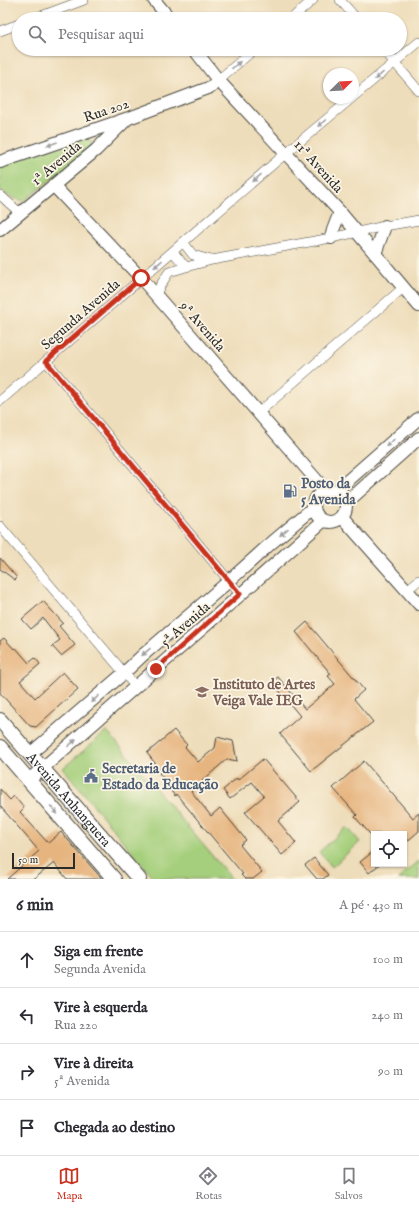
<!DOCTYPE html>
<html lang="pt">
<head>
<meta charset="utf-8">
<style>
  :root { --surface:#fff; --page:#f2f2f3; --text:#2b2b33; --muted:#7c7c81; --line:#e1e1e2; --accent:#c8321e }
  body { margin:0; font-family:"IM FELL English",serif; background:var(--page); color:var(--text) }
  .controls { position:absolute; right:12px; bottom:12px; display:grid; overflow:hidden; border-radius:0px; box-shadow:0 1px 3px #0004 }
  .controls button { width:36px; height:36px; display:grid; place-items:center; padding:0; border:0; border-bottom:1px solid var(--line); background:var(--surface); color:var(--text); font:20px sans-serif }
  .compass { position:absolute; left:323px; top:68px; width:36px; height:36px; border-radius:50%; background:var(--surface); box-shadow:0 1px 3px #0004; rotate:66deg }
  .scale { position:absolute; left:12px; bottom:10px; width:63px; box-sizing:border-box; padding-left:4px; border:2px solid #2b2b2b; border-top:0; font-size:11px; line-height:14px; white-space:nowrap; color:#2b2b2b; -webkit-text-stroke:3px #fcf5e5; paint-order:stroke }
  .stop { position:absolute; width:12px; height:12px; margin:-9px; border:3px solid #c8321e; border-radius:50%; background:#fff }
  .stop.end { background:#c8321e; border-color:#fff; box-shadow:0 1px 4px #0008 }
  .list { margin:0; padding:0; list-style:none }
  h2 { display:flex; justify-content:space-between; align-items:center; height:52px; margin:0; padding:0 16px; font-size:17px }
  h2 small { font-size:13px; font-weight:400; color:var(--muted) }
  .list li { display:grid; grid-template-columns:26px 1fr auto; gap:12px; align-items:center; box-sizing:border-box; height:56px; padding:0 16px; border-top:1px solid var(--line) }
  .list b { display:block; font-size:15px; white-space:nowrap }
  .list p { margin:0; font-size:13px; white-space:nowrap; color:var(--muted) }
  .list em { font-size:13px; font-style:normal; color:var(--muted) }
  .icon { flex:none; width:22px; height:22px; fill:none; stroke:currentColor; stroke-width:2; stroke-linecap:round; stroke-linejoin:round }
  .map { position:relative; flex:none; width:419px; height:879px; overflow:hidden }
  .search { position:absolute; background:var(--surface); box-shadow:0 1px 3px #0004; left:12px; right:12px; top:12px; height:44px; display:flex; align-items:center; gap:10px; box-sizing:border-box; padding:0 14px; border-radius:22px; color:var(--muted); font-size:15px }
  .sheet { height:276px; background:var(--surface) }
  nav { display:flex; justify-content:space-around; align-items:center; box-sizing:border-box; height:56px; border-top:1px solid var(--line); background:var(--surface); font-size:11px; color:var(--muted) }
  nav a { display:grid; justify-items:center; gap:2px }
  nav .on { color:var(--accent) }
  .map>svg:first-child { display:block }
  .green { fill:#a5cf7b; stroke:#687d53 }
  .building { fill:#e6b47e }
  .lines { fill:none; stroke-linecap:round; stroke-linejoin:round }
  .street-casing { stroke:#484640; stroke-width:10 }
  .secondary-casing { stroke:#484640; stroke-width:14 }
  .primary-casing { stroke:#484640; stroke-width:16 }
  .street { stroke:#fff; stroke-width:9 }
  .secondary { stroke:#fff; stroke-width:12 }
  .primary { stroke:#fff; stroke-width:14 }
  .oneway { fill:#a0a0a0 }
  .route { stroke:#c8321e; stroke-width:5 }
  .labels { text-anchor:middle; stroke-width:3.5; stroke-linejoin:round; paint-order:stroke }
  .street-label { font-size:14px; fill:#2b2b2b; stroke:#fcf5e5 }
  .service-label { font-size:14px; font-weight:bold; fill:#4e5e75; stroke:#fcf5e5; text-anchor:start }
  .education-label { font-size:14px; font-weight:bold; fill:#785e54; stroke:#fcf5e5; text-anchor:start }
</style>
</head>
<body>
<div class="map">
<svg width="419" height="879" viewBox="0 0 419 879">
  <rect width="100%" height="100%" fill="#fcf5e5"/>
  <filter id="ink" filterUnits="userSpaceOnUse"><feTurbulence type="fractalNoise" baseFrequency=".025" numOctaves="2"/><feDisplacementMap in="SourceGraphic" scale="8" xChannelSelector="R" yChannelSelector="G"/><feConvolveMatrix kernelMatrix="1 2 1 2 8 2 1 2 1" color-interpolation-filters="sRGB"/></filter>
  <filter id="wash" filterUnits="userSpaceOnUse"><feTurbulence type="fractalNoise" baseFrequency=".012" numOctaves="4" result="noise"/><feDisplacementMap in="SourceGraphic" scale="16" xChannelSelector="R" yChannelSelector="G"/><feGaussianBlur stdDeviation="0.9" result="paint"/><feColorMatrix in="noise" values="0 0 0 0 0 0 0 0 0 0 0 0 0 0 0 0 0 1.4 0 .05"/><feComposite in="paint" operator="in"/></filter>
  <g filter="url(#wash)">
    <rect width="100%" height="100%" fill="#eeddba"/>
    <path class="green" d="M 88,135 L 93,146 L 24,201 C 15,199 7,196 0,190 L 0,165 Z
      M 107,731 L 232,879 L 154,879 L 63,768 Z
      M 347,827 L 360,842 L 332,867 L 319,852 Z
      M 419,861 L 419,879 L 398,879 Z"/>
    <g id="blocks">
      <path class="building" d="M 0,558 L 17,578 L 15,580 L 0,569 Z
        M 43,601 L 63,623 L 59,626 L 75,645 L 61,656 L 52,646 L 60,640 L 43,618 L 31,629 L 22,619 Z
        M 307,622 L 364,690 L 354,699 L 373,722 L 311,771 L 280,734 L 300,716 L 272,682 L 278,677 L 305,709 L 335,684 L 328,676 L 331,674 L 296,632 Z
        M 4,638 L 14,649 L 16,648 L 29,663 L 35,658 L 40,664 L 20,681 L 35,698 L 63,672 L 78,689 L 36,727 L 30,726 L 0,693 L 0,641 Z
        M 174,730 L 187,745 L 185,747 L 198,762 L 215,748 L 217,737 L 233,741 L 237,761 L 227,759 L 191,791 L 211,816 L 220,808 L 246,840 L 240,845 L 262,872 L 253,879 L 245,879 L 241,875 L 243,874 L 176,794 L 175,796 L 168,787 L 170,786 L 159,773 L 161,771 L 147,753 Z
        M 263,759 L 300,802 L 278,821 L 296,843 L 282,855 L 245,812 L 264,796 L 252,782 L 230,799 L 223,790 L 237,778 L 238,780 Z
        M 364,761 L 413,818 L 419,813 L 419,831 L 404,844 L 404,834 L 370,834 L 355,817 L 357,815 L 333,788 Z
        M 0,789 L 10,800 L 14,796 L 24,808 L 20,812 L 48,843 L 61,832 L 102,879 L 67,879 L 54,863 L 34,879 L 7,879 L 39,851 L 0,806 Z
        M 374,851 L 374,864 L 380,864 L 369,873 L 360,862 Z
        M 314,858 L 328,875 L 323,879 L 317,879 L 305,865 Z"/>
    </g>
  </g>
  <g filter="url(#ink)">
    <use href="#blocks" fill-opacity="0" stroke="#484640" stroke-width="1"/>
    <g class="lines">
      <g class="street-casing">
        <path id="street" d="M 340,0 L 357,19
          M 33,19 L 84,0
          M 291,19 L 313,0
          M 0,31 L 19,24
          M 383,49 L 419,91
          M 218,80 L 255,49
          M 353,97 L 419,42
          M 0,195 L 20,213
          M 183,242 L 193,255 L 211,260
          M 173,252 L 186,267
          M 156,295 L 160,286 L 169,272 L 186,267 L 212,260 L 331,238 L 385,226 L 419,220
          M 46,361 L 240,594
          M 0,401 L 286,153 L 352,98
          M 258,413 L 403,288
          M 0,526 L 136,687
          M 407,590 L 419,580"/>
      </g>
      <g class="secondary-casing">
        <path id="secondary" d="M 154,0 L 170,19
          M 194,49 L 218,80 L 340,212 L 419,306
          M 0,162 L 129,118 L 211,87 L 218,80
          M 53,185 L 141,278 L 326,491
          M 0,230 L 96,150 L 126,120
          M 331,238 L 333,230 L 340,212
          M 375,254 L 385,226
          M314 506a16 16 0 1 1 32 0a16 16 0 1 1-32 0Z
          M 336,491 L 419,418
          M 346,503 L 419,438
          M 342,517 L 419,604
          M 30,754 L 124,673 L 143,655 L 229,581 L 269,545 L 314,507
          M 29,780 L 213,619 L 323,521"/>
      </g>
      <g class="primary-casing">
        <g id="primary">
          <path id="s1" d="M 0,720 L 139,879"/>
          <path d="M 0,747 L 114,879"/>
        </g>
      </g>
      <use href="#street" class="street"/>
      <use href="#secondary" class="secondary"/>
      <use href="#primary" class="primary"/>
    </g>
    <defs><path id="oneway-solid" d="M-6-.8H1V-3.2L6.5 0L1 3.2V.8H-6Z"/></defs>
    <g class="oneway">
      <use href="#oneway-solid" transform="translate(236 65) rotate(-40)"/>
      <use href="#oneway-solid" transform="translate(379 76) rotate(140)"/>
      <use href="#oneway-solid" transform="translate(322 123) rotate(140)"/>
      <use href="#oneway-solid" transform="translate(52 144) rotate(161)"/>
      <use href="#oneway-solid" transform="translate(257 178) rotate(139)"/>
      <use href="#oneway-solid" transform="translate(158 264) rotate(140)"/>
      <use href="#oneway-solid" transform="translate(390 443) rotate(138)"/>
      <use href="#oneway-solid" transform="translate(284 532) rotate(140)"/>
      <use href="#oneway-solid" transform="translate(146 652) rotate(139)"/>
      <use href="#oneway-solid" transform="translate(95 699) rotate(139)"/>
      <use href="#oneway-solid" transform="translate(72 743) rotate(-41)"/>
      <use href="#oneway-solid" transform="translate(54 810) rotate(49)"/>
    </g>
  </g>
  <g class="lines" filter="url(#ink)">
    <path class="route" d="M 141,278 L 46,361 L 240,594 L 156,669"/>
  </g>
  <defs>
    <g id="fuel-bare" transform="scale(1.08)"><path d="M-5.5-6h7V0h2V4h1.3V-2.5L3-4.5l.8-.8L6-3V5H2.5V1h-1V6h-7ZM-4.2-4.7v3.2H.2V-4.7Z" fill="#5c6f8a" stroke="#fcf5e5" stroke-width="2.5" paint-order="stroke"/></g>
    <g id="university-bare" transform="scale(1.08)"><path d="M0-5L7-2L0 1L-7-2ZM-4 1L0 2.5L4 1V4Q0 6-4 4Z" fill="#8d6e63" stroke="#fcf5e5" stroke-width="2.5" paint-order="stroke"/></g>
    <g id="civic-bare" transform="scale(1.08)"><path d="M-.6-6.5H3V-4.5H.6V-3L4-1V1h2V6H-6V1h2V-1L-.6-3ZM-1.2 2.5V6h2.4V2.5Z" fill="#5c6f8a" stroke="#fcf5e5" stroke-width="2.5" paint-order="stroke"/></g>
  </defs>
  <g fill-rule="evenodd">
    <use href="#fuel-bare" x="290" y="491"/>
    <use href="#university-bare" x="202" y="692"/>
    <use href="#civic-bare" x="91" y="776"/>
  </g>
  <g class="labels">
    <g class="street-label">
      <text transform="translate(106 110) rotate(-19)" y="5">Rua 202</text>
      <text transform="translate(56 163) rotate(-40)" y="5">1ª Avenida</text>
      <text transform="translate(319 166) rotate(48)" y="5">11ª Avenida</text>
      <text transform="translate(80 314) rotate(-41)" y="5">Segunda Avenida</text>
      <text transform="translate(203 326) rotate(49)" y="5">9ª Avenida</text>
      <text transform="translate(185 624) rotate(-41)" y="5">5ª Avenida</text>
      <text dy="5" stroke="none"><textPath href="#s1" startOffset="105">Avenida Anhanguera</textPath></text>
    </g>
    <g class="service-label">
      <text x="301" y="488">Posto da<tspan x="301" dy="16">5 Avenida</tspan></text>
      <text x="102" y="773">Secretaria de<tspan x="102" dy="16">Estado da Educação</tspan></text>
    </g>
    <g class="education-label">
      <text x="213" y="689">Instituto de Artes<tspan x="213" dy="16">Veiga Vale IEG</tspan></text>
    </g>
  </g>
</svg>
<div class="controls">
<button><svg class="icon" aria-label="locate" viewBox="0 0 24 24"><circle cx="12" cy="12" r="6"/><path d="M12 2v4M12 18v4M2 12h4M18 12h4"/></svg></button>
</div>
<svg class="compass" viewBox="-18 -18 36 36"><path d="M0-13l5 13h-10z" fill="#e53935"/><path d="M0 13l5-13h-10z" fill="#7c7c81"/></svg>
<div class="scale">50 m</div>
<div class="stop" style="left:141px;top:278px"></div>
<div class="stop end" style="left:156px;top:669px"></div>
<div class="search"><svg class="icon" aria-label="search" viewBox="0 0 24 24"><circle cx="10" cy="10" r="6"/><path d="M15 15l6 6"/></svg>Pesquisar aqui</div>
</div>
<section class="sheet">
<h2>6 min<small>A pé · 430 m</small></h2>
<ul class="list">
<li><svg class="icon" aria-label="ahead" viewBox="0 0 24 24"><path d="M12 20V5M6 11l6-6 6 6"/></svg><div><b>Siga em frente</b><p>Segunda Avenida</p></div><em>100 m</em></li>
<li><svg class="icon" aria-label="left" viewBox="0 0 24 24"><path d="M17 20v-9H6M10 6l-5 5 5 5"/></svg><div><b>Vire à esquerda</b><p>Rua 220</p></div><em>240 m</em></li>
<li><svg class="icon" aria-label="right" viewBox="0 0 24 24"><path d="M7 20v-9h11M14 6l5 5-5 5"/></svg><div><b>Vire à direita</b><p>5ª Avenida</p></div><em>90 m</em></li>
<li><svg class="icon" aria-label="arrive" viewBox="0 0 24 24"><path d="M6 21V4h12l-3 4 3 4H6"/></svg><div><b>Chegada ao destino</b></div></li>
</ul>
</section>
<nav>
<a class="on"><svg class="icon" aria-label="map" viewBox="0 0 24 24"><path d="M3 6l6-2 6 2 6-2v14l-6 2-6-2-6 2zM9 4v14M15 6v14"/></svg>Mapa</a>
<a><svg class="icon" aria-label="directions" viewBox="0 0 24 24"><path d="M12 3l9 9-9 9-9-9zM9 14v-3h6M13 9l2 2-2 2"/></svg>Rotas</a>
<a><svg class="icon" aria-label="saved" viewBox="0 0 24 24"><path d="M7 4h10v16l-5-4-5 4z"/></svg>Salvos</a>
</nav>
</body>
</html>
